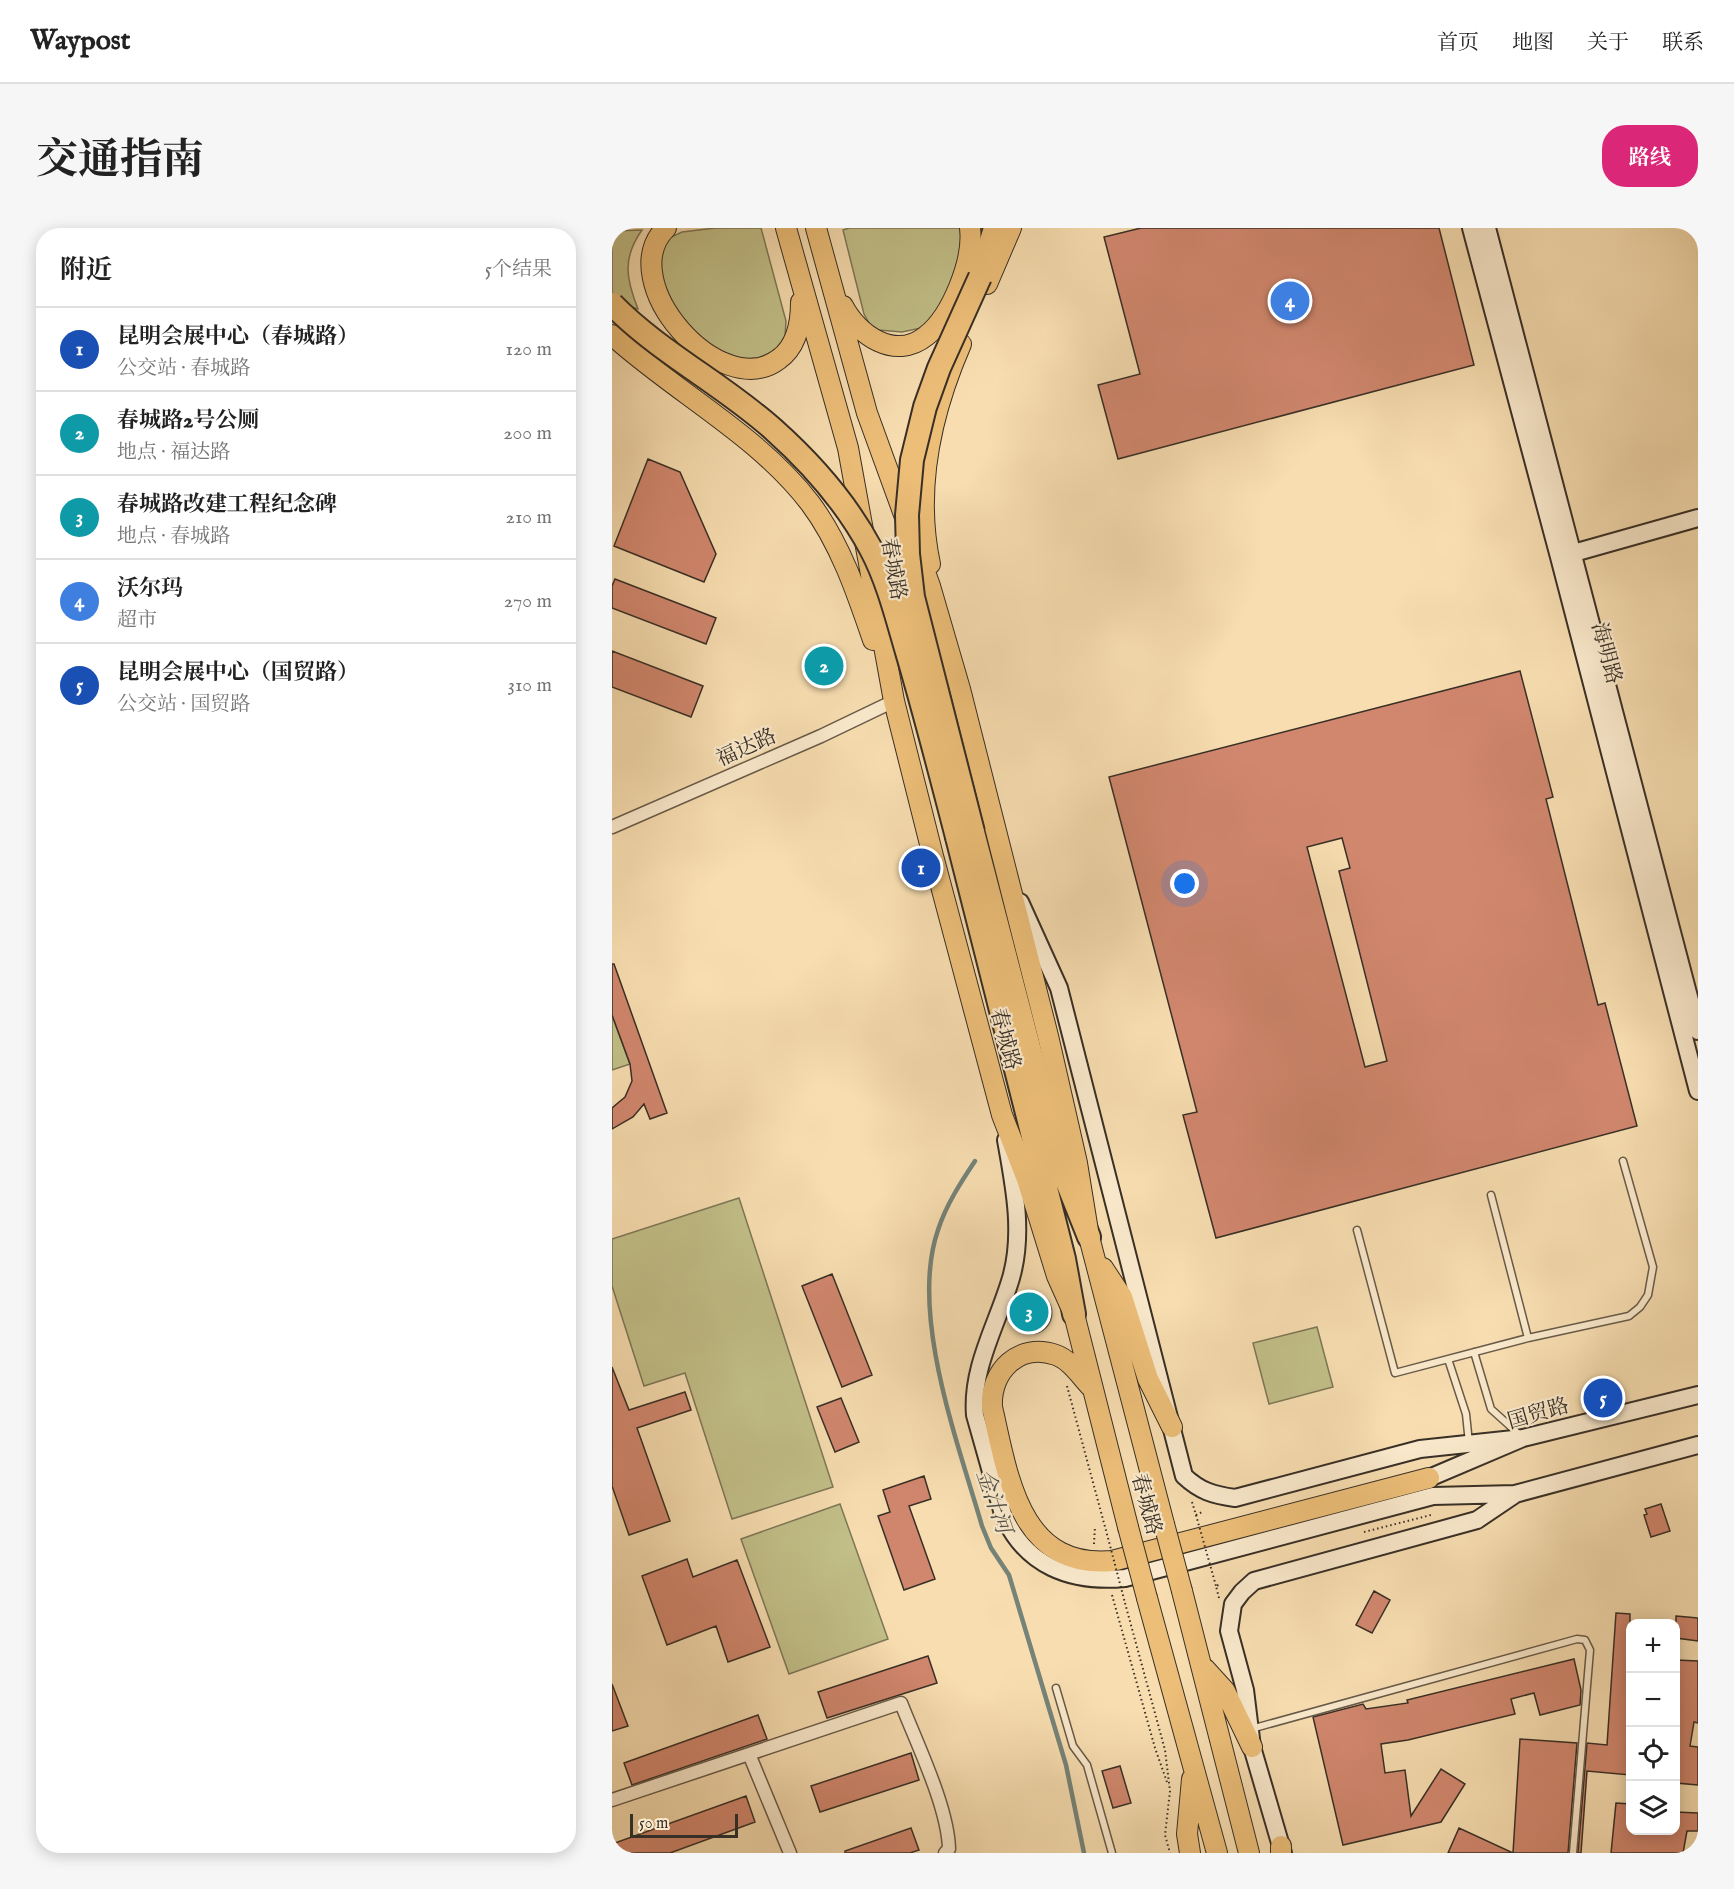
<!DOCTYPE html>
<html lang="zh">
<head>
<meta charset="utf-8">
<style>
  :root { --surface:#fff; --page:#f6f6f6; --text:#222; --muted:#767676; --line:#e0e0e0; --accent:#db2777 }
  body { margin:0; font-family:"IM FELL English","Noto Serif SC",serif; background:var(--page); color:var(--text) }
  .controls { position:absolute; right:18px; bottom:18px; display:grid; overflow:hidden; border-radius:12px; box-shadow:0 3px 15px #0003 }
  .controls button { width:54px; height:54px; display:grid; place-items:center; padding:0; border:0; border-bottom:2px solid var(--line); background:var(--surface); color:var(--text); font:30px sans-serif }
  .scale { position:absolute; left:18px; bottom:15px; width:108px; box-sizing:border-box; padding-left:6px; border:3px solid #382f26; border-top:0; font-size:16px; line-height:21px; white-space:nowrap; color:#382f26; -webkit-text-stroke:4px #fae9cc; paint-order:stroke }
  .you { position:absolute; left:573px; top:656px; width:21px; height:21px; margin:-15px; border:4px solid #fff; border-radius:50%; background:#1a73e8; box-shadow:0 0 0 9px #1a73e833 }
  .badge { display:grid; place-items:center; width:39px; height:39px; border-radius:50%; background:var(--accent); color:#fff; font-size:20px; font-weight:700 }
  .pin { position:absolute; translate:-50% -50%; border:3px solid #fff; box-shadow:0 2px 6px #0006 }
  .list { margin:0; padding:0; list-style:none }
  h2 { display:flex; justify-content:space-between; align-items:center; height:78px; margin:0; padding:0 24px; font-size:26px }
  h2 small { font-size:20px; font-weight:400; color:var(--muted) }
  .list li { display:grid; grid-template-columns:39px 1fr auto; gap:18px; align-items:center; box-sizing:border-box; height:84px; padding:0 24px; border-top:2px solid var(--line) }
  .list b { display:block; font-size:22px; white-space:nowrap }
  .list p { margin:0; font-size:20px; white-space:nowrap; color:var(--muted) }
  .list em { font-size:20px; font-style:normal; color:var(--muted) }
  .icon { flex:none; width:33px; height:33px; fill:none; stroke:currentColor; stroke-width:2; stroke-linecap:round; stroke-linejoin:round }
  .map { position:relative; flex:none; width:1086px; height:1625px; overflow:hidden; border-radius:24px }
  header { display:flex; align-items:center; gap:36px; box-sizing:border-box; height:84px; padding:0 30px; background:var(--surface); border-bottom:2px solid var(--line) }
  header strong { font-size:28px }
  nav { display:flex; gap:33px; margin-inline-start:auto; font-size:21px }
  .intro { display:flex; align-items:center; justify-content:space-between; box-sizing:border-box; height:144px; padding:0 36px }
  h1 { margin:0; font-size:42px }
  .button { padding:15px 27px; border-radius:24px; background:var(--accent); color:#fff; font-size:21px; font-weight:700 }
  main { display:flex; gap:36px; padding:0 36px }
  aside { flex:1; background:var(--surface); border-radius:24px; box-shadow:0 3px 15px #0003 }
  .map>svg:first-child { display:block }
  .green { fill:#c2bf88; stroke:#7d7757; stroke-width:1.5 }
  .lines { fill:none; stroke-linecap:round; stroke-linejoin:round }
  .stream { stroke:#758379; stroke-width:4.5 }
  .building { fill:#d1876e; stroke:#382f26; stroke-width:1.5; fill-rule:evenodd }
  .lane-casing { stroke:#685a48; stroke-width:9 }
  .street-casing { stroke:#685a48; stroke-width:15 }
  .secondary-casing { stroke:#382f26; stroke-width:20 }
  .primary-casing { stroke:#382f26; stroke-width:22 }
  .highway-casing { stroke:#382f26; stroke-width:26 }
  .path { stroke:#382f26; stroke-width:2; stroke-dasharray:1.5 3; stroke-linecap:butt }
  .lane { stroke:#fae9cc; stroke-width:6 }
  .street { stroke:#fae9cc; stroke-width:12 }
  .secondary { stroke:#fae9cc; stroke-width:16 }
  .primary { stroke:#ecbe78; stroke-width:20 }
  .highway { stroke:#ecbe78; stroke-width:22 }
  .primary-bridge-casing { stroke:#382f26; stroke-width:22; stroke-linecap:butt }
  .highway-bridge-casing { stroke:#382f26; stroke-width:26; stroke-linecap:butt }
  .path-bridge { stroke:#382f26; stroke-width:2; stroke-dasharray:1.5 3; stroke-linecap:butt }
  .primary-bridge { stroke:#ecbe78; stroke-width:20 }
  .highway-bridge { stroke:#ecbe78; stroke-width:22 }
  .labels { text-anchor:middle; stroke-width:4.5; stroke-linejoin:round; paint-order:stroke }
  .street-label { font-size:21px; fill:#382f26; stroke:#fae9cc }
  .water-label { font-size:22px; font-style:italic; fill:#525249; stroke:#fae9cc }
</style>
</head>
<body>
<header>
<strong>Waypost</strong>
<nav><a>首页</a><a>地图</a><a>关于</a><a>联系</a></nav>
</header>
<div class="intro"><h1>交通指南</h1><a class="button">路线</a></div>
<main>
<aside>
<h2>附近<small>5个结果</small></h2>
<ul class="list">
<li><span class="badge" style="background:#1a4fb4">1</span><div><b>昆明会展中心（春城路）</b><p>公交站 · 春城路</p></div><em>120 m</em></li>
<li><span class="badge" style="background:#0f9aa8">2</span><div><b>春城路2号公厕</b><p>地点 · 福达路</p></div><em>200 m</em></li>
<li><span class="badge" style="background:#0f9aa8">3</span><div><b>春城路改建工程纪念碑</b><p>地点 · 春城路</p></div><em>210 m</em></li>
<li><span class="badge" style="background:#3f7fe0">4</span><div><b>沃尔玛</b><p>超市</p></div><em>270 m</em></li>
<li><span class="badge" style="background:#1a4fb4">5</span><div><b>昆明会展中心（国贸路）</b><p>公交站 · 国贸路</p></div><em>310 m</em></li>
</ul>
</aside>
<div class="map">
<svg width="1086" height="1625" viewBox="0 0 1086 1625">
  <rect width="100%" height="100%" fill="#f7ddb0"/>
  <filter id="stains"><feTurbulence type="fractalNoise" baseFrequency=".00333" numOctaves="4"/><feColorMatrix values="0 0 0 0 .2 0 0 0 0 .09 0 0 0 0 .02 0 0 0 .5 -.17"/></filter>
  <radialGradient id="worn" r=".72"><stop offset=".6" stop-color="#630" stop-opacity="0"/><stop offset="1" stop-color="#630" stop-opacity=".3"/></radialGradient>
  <path class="green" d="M 103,0 L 149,0 L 174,93 L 173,108 L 169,117 L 160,124 L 146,130 L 121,132 L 63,98 L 35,33 L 51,13 L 70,4 Z
    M 237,0 L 348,0 L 351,30 L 326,85 L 309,100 L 290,104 L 266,102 L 258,97 L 252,86 L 231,2 Z
    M 30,2 C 10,30 14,51 26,81 L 0,74 L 0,3 Z
    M 0,787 L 18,836 L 0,842 Z
    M 127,970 L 221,1259 L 120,1291 L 73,1145 L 32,1158 L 0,1058 L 0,1011 Z
    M 705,1099 L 721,1159 L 657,1176 L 641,1115 Z
    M 228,1276 L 276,1411 L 177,1446 L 129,1311 Z"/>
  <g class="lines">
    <path class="stream" d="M 363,933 C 349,954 334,977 326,1002 C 297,1085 346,1215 370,1298 L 379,1320 L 397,1347 L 454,1537 L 472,1625"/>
  </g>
  <path class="building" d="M 529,0 L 827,0 L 862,137 L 506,231 L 486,157 L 528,146 L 492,9 Z
    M 36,231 L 68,244 L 104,326 L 92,354 L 2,318 Z
    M 3,351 L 104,390 L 94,416 L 0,380 L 0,358 Z
    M 202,420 L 221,420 L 222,455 L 204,456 Z
    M 0,423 L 91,458 L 79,489 L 0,459 Z
    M 908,443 L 941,569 L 934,571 L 986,777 L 993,775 L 1025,898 L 604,1010 L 571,887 L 585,884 L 497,549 ZM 730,610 L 738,640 L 727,643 L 775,833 L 753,839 L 695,619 Z
    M 0,736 L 2,736 L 55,885 L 38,891 L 32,876 L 21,889 L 0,901 L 0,880 L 13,869 L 20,853 L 18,836 L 0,787 Z
    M 220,1046 L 260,1147 L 230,1159 L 190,1058 Z
    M 0,1139 L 17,1182 L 73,1164 L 79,1182 L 25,1200 L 58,1293 L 17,1307 L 0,1258 Z
    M 229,1170 L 247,1214 L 223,1224 L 205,1179 Z
    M 312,1248 L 319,1271 L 297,1278 L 323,1351 L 292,1362 L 266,1288 L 278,1284 L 271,1262 Z
    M 1049,1276 L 1058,1303 L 1039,1309 L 1032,1287 L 1035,1286 L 1033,1281 Z
    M 75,1331 L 81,1349 L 125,1332 L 158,1419 L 116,1434 L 104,1398 L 55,1417 L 30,1348 Z
    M 762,1363 L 778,1372 L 760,1405 L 744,1397 Z
    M 1004,1385 L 1018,1386 L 1018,1547 L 975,1543 L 969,1625 L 966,1625 L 975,1515 L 995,1517 Z
    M 1064,1388 L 1086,1390 L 1086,1413 L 1064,1410 Z
    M 316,1428 L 325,1455 L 215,1490 L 206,1464 Z
    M 962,1431 L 969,1462 L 968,1477 L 928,1487 L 922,1465 L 899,1471 L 903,1486 L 796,1512 L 769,1516 L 773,1545 L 793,1542 L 799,1588 L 829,1541 L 853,1556 L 829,1594 L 731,1617 L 701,1489 L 751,1476 L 754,1481 L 796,1475 L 795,1472 Z
    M 1064,1432 L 1086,1433 L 1086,1495 L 1082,1494 L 1078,1518 L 1086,1519 L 1086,1557 L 1064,1555 Z
    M 0,1456 L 16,1498 L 0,1503 Z
    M 146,1487 L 155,1511 L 20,1557 L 12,1535 Z
    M 908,1511 L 965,1515 L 956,1625 L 836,1625 L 847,1600 L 901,1625 Z
    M 299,1525 L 307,1552 L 208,1584 L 199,1558 Z
    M 508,1538 L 519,1575 L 501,1580 L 490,1543 Z
    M 134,1568 L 143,1594 L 58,1625 L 3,1625 L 0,1616 Z
    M 1004,1575 L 1018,1576 L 1018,1602 L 1064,1602 L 1064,1584 L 1086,1585 L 1086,1603 L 1075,1603 L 1071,1625 L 999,1625 Z
    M 299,1600 L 307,1622 L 298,1625 L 233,1625 L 233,1623 Z"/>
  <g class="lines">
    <g class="lane-casing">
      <path id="lane" d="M 879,967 L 916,1110
        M 745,1002 L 783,1145 L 916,1110 L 1017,1088 L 1028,1079 L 1036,1067 L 1041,1039 L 1011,933
        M 862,1124 L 879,1181 L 909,1208
        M 836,1131 L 854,1186 L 857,1215
        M 444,1460 L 461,1518 L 475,1537 L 500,1625
        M 639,1501 L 965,1411 L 973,1412 L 978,1422 L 961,1625"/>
    </g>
    <g class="street-casing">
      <path id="street" d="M 0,599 L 209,508 L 282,473
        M405 1085a14 14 0 1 1 28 0a14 14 0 1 1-28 0Z
        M 137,1526 L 178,1625
        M 0,1572 L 289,1475 C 305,1516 336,1579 337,1621 L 333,1625"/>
    </g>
    <g class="secondary-casing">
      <path id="secondary" d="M 859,0 L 947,329 L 1086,863
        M 875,0 L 1086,803
        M 951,328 L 1086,290
        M 408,674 L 447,760 L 572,1248 C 588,1263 601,1267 623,1270 L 808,1221 L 911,1210
        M 394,912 C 402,957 412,1005 399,1050 C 386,1095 359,1139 363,1187 L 391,1286 C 413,1338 459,1355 513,1350 L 821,1268 L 903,1266 L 1086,1217
        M 817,1250 L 911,1210 L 1086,1167
        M 671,1625 L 640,1519 L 633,1462 L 617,1403 L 621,1376 L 630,1364 L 642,1353 L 865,1292 L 902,1267"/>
    </g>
    <g class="primary-casing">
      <path id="primary" d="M 54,0 C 0,53 109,176 167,131 C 185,118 189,95 189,74
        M 174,0 L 236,220 L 282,473 L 321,628 L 390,887 L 415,951 L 445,1048 L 462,1086 L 516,1299
        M 204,0 L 255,185 L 318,358 L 348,461 L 436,808 L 465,935 L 477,1009 L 552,1296
        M 375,56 L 399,0
        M 231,78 C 246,107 283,133 314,108 C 340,88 362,32 358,0
        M 0,107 C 64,165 145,206 198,275 C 228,315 245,365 261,412
        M 318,336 C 302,261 319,185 349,116
        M 491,1040 L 510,1069 L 536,1151 L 560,1199
        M 478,1158 C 468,1147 458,1132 444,1127 C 407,1114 378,1143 380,1179 C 396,1248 407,1341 500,1333 L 817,1250
        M 570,1363 L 637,1625
        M 535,1370 L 605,1625
        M 593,1441 L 613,1463 L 640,1519
        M 669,1618 L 669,1625
        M 578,1625 L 575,1606 L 580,1551"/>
    </g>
    <g class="highway-casing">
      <path id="highway" d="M 368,49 L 383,0
        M 361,604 L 447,934 L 477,1009
        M 345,609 L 452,1031 L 462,1086"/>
    </g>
    <path class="path" d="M 432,1080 L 440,1078
      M 455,1158 L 496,1310
      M 580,1274 L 584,1287 L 590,1284
      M 752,1304 L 819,1287
      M 482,1316 L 483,1298
      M 500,1367 L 543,1520 L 556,1557
      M 607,1370 L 604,1358 L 609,1356
      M 513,1375 L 553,1522 L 558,1563 L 553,1607 L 558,1625"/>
    <use href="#lane" class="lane"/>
    <use href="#street" class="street"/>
    <use href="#secondary" class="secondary"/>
    <use href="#primary" class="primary"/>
    <use href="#highway" class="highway"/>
    <g class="primary-bridge-casing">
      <path id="primary-bridge" d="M 552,1296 L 570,1363
        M 516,1299 L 535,1370"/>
    </g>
    <g class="highway-bridge-casing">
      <path id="highway-bridge" d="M 0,76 C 48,125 111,156 162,202 C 200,236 235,276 259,321 C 276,353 285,390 295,424 C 313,485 329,547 345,609
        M 361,604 L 301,369 L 296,326 L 295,287 L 300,232 L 313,179 L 327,140 L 368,49"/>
    </g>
    <path class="path-bridge" d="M 584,1287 L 604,1358
      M 496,1310 L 513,1375"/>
    <use href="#primary-bridge" class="primary-bridge"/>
    <use href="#highway-bridge" class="highway-bridge"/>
  </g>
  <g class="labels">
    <g class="street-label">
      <text transform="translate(282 341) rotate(80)" y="7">春城路</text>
      <text transform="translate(995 425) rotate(75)" y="7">海明路</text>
      <text transform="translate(134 519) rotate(-24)" y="7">福达路</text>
      <text transform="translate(394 811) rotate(75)" y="7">春城路</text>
      <text transform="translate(926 1185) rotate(-16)" y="7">国贸路</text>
      <text transform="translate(535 1276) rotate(75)" y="7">春城路</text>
    </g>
    <g class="water-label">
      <text transform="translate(383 1273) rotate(71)" y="8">金汁河</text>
    </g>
  </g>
  <rect width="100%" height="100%" filter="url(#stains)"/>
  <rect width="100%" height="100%" fill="url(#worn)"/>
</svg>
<div class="controls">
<button>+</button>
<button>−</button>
<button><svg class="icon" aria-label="locate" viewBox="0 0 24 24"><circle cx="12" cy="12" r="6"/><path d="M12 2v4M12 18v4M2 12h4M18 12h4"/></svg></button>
<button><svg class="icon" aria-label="layers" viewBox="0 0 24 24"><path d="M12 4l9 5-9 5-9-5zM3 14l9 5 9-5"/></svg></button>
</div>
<div class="scale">50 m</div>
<div class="you"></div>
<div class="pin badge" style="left:309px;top:640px;background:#1a4fb4">1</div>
<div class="pin badge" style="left:212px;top:438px;background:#0f9aa8">2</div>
<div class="pin badge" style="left:417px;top:1084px;background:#0f9aa8">3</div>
<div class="pin badge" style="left:678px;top:73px;background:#3f7fe0">4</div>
<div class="pin badge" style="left:991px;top:1170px;background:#1a4fb4">5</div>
</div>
</main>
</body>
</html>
